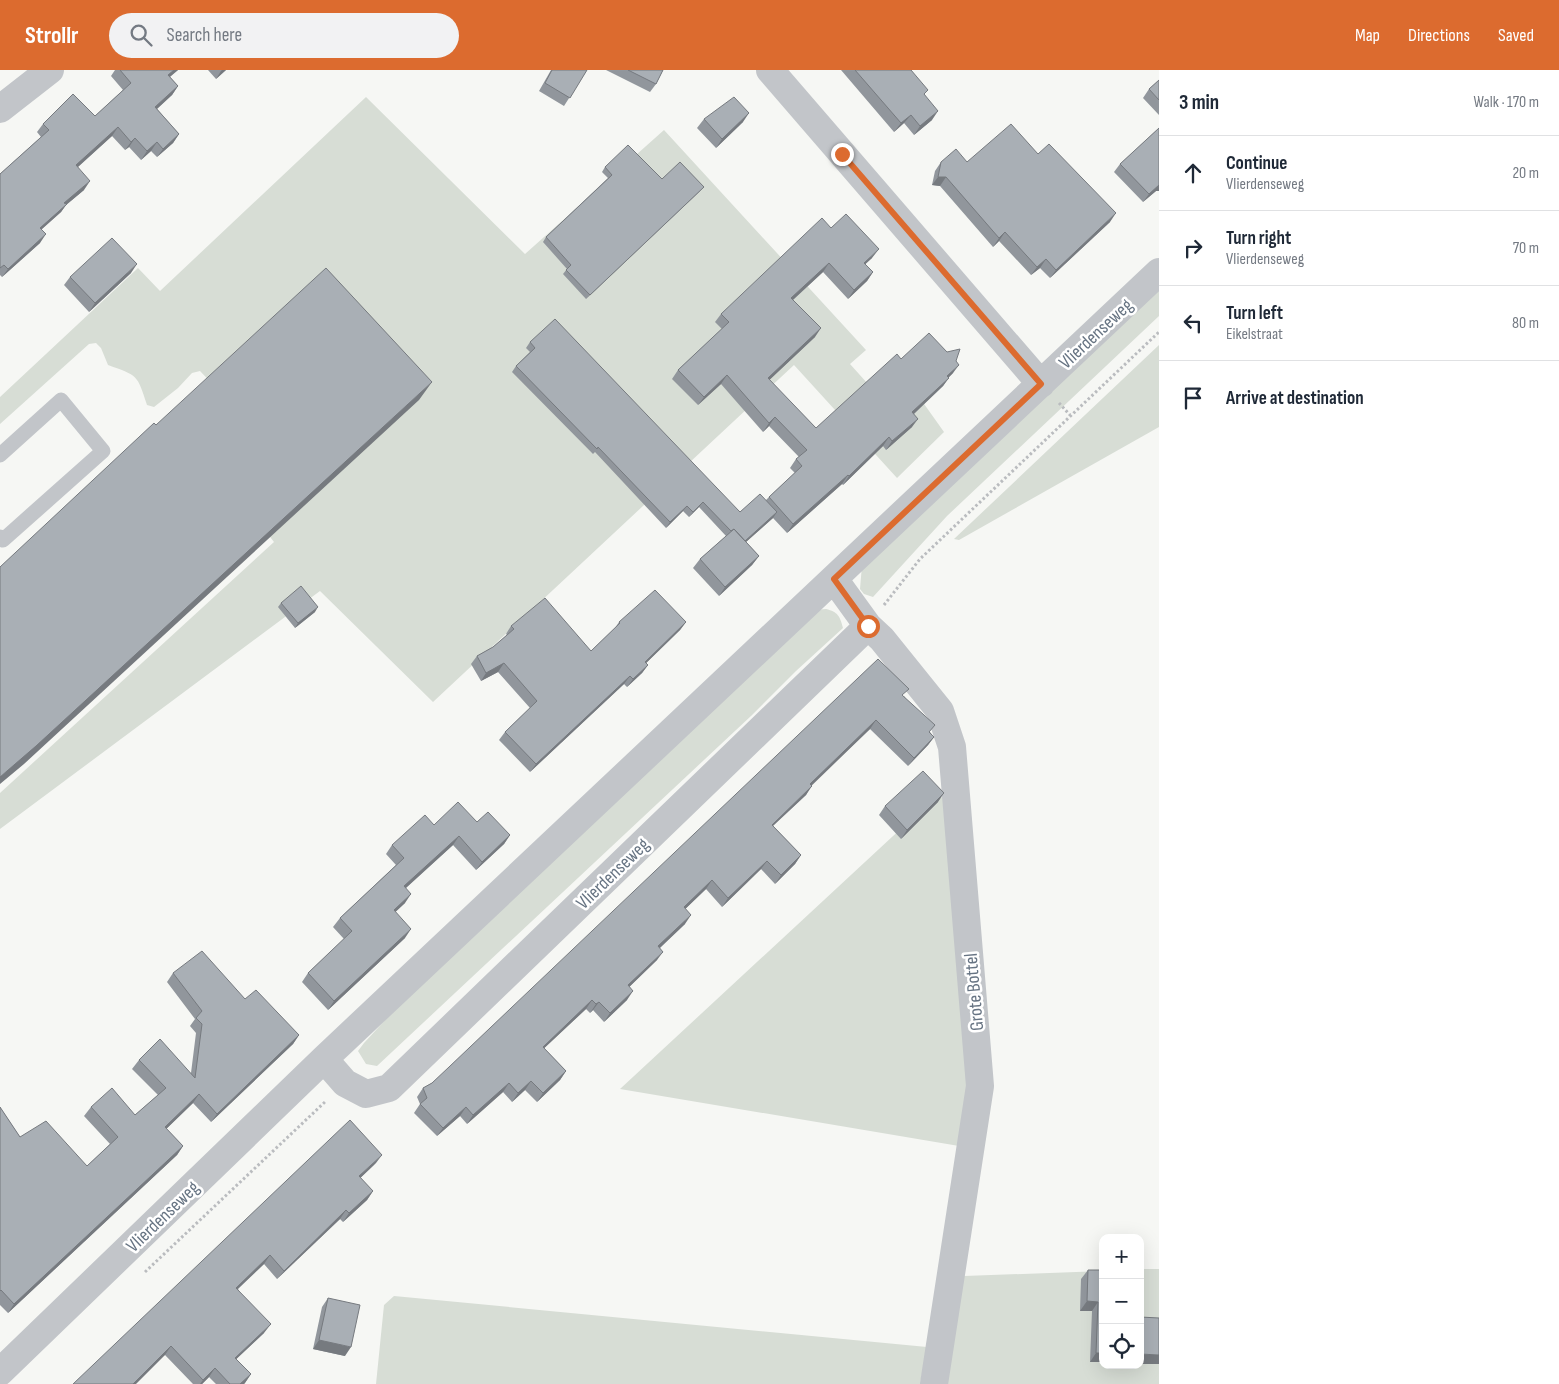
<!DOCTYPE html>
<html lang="en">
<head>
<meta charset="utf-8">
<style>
  :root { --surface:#fff; --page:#f2f2f3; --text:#1f2937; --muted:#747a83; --line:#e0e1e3; --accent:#dc6b2f }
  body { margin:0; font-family:"Sofia Sans Condensed",sans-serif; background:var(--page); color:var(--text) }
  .controls { position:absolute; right:15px; bottom:15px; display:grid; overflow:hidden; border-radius:10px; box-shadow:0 5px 20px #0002 }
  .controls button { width:45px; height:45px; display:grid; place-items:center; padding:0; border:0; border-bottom:1px solid var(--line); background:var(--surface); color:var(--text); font:25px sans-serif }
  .stop { position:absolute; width:15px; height:15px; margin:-11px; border:4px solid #dc6b2f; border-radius:50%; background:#fff }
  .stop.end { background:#dc6b2f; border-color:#fff; box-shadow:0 1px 5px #0008 }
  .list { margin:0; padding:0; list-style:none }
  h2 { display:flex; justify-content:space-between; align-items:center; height:65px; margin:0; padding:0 20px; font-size:21px }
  h2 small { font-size:16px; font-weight:400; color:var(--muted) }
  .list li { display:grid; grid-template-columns:32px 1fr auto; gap:15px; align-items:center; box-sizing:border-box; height:75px; padding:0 20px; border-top:1px solid var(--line) }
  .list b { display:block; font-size:19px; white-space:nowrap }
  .list p { margin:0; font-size:16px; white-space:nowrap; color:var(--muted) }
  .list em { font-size:16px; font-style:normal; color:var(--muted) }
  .icon { flex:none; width:28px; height:28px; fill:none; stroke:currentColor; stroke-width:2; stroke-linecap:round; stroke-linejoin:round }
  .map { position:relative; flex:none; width:1159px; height:1314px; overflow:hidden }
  header { display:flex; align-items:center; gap:30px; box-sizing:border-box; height:70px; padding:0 25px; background:var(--accent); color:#fff }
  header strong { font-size:24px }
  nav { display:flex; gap:28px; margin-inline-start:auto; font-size:18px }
  .search { width:350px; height:45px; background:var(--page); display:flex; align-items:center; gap:12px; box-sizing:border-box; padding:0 18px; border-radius:28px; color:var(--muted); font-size:19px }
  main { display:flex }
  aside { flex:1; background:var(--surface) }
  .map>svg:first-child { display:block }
  .green { fill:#d7ddd5 }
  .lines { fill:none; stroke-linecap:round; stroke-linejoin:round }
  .path { stroke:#babcbf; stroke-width:3; stroke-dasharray:2.5 2.5; stroke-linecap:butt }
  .lane { stroke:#c2c5c9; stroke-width:15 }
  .street { stroke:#c2c5c9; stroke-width:28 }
  .wall { fill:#91969c }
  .shaded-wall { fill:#767a7f }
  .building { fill:#a9afb5; stroke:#767a7f }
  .route { stroke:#dc6b2f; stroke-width:6 }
  .labels { text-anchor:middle; stroke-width:5; stroke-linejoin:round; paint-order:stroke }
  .street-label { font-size:19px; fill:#677483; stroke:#fff }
</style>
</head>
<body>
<header>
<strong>Strollr</strong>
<div class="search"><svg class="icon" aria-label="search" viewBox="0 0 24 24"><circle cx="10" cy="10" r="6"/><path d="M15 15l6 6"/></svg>Search here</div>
<nav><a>Map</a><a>Directions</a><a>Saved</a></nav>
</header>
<main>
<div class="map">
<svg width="1159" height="1314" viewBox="0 0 1159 1314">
  <rect width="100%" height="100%" fill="#f6f7f4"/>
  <path class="green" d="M 366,27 L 525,184 L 664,60 L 866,280 L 850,294 L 877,324 L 917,324 L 944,362 L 897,408 L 794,295 L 433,632 L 320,521 L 0,759 L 0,723 L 274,472 L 253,445 L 279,384 L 200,301 L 192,303 L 178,318 L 154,337 L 147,335 C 137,304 138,306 108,295 L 101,278 L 96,273 L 89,274 L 0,354 L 0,327 L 138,198 L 160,221 Z
    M 1159,216 L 1159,246 L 947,446 L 873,527 L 864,524 L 860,519 L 862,495 Z
    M 1159,275 L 1159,357 L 959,470 L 954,469 Z
    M 826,539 C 838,542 840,546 843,558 L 796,601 L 751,646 L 377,996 L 366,994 L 358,981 L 364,973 L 400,934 L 815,540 Z
    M 943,727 L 967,1004 L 965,1077 L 620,1019 L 934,728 Z
    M 1140,1199 L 1159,1199 L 1159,1314 L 945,1314 L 964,1206 L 1103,1201 L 1103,1295 L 1140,1295 Z
    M 394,1226 L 927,1277 L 920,1314 L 376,1314 L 384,1235 Z"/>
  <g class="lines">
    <path class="path" d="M 1059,333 L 1070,345
      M 884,535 L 920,489 L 1159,262
      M 145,1202 L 326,1031"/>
    <path class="lane" d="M 0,385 L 61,330 L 103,381 L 3,470 L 0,467"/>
    <path class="street" d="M 770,0 L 1041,314
      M 0,39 L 50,0
      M 834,509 L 868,556 L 882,569 L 940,641 L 952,677 L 980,1016 L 934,1314
      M 324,989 L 345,1013 L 366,1024 L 389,1018 L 868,556
      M 0,1302 L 324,989 L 1159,202"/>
  </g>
  <path class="wall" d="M 115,0 L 178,0 L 170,7 L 178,16 L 172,25 L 157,39 L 179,64 L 173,73 L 157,87 L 151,81 L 141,90 L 129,77 L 125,80 L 112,66 L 78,97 L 84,120 L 66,135 L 61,142 L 42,159 L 40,173 L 2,207 L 0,205 L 0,104 L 41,67 L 37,62 L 43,54 L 95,46 L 123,20 L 111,6 Z
    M 208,0 L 226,0 L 216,9 Z
    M 551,0 L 587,0 L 564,36 L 539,21 Z
    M 606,0 L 663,0 L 656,14 L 650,22 Z
    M 841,0 L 911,0 L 925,25 L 932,50 L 914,65 L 904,53 L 894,62 Z
    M 1159,10 L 1159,45 L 1143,28 L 1149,19 Z
    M 704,49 L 743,52 L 716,78 L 697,58 Z
    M 1159,58 L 1159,121 L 1156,121 L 1143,132 L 1114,102 L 1120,94 Z
    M 1038,84 L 1110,152 L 1050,208 L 1040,198 L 1031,205 L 999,171 L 993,177 L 940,116 L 932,115 L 935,101 L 941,92 L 967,92 Z
    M 605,97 L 662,109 L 700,121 L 586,229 L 563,204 L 567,199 L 543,172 L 546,167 L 608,108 L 602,102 Z
    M 831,158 L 872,188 L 865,194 L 873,202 L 867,211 L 848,229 L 823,202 L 793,230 L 815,267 L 769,310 L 816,358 L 901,289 L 956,291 L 953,303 L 949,307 L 943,316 L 914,344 L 912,357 L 886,380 L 883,376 L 843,415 L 842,414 L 787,463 L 773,448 L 746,472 L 759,486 L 752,495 L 719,526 L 693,498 L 700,489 L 726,466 L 699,437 L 689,447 L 683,441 L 666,458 L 595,382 L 593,384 L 512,302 L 516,296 L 530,282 L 526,278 L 530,272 L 740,442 L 766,430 L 769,427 L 795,403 L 790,398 L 796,389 L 799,387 L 769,356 L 763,362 L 721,314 L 698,335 L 672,309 L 678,300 L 722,259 L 715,252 L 721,244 Z
    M 131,203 L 89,242 L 64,215 L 70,207 Z
    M 281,533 L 315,542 L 295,558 L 278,537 Z
    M 619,552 L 686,552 L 680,560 L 646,593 L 648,595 L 642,603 L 627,617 L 624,614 L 530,702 L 499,670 L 505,662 L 530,638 L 498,602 L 481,611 L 471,594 L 477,586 L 493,577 L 507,565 L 506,564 L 511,556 L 591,581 L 615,558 Z
    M 904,626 L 930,662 L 934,667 L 928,675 L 908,696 L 870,659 L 811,715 L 806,725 L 773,756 L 801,785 L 795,794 L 775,814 L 761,799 L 722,837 L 706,819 L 685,839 L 685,854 L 660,878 L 657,890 L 629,917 L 627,930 L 604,952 L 593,940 L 590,943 L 586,939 L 544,978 L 566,1001 L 560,1010 L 537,1032 L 525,1020 L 512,1032 L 503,1022 L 467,1054 L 460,1046 L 437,1066 L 414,1043 L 420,1034 L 417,1027 L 423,1018 L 432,1013 Z
    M 938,732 L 901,769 L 879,745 L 885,736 Z
    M 477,752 L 510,765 L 504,774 L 476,800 L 453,775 L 406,818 L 405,833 L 395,842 L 405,868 L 328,940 L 302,912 L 308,903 L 344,869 L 333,857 L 340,848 L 396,795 L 386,784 L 392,775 L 434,755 Z
    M 173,903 L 245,929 L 299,965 L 293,974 L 211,1052 L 193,1033 L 166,1059 L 183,1076 L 177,1085 L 8,1243 L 0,1235 L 0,1037 L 20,1067 L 87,1096 L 110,1074 L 84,1046 L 91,1037 L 135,1045 L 158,1025 L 132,999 L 139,990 L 191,1003 L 196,963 L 190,956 L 195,949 L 167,912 Z
    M 376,1093 L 360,1108 L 373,1121 L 367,1130 L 343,1152 L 340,1149 L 277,1209 L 264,1194 L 238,1219 L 264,1263 L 236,1289 L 251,1304 L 244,1314 L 216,1314 L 209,1307 L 202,1314 L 193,1314 L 165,1285 L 73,1314 Z
    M 1088,1200 L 1103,1200 L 1103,1292 L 1090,1292 L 1092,1241 L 1080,1241 L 1081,1209 Z
    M 328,1228 L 345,1286 L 313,1279 L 322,1237 Z"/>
  <path class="shaded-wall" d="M 174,0 L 178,0 L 162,13 L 168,5 Z
    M 222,0 L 226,0 L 216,9 L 221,1 Z
    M 178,16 L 172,25 L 149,46 L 155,37 Z
    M 938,41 L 932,50 L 914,65 L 920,56 Z
    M 749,43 L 743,52 L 716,78 L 722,69 Z
    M 911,45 L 904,53 L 894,62 L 901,53 Z
    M 118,57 L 112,66 L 70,104 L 76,95 Z
    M 179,64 L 173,73 L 157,87 L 163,79 Z
    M 135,68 L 129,77 L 125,80 L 131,72 Z
    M 157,72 L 151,81 L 141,90 L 147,81 Z
    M 938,107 L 946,107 L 940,116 L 932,115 Z
    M 90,111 L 84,120 L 66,135 L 61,142 L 34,166 L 40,158 L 64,133 Z
    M 1159,115 L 1159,121 L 1156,121 L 1143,132 L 1149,124 Z
    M 704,117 L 700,121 L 586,229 L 590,225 Z
    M 1116,143 L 1110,152 L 1050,208 L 1056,200 Z
    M 1005,162 L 999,171 L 993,177 L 999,168 Z
    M 46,164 L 40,173 L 2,207 L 8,199 Z
    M 879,179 L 872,188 L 858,201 L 864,193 Z
    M 1046,189 L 1040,198 L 1031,205 L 1037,197 Z
    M 829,193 L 823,202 L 785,237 L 791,228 Z
    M 137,194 L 131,203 L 89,242 L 95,233 Z
    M 873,202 L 867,211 L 848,229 L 854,220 Z
    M 821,258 L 815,267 L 762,317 L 768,308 Z
    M 959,295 L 953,303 L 941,315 L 947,306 Z
    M 727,305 L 721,314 L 698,335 L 704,327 Z
    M 949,308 L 943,316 L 906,351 L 912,342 Z
    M 432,312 L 419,330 L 24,694 L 0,714 L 0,707 Z
    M 775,347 L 769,356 L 763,362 L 769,353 Z
    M 918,349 L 912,357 L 886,380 L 892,371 Z
    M 889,367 L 883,376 L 843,415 L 849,406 Z
    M 848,405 L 842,414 L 787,463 L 793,454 Z
    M 703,432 L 699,437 L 689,447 L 693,442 Z
    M 687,436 L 683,441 L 666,458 L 670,452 Z
    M 777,442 L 773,448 L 738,479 L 742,474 Z
    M 759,486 L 752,495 L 719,526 L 725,517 Z
    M 318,537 L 315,542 L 295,558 L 298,553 Z
    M 686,552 L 680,560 L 639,600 L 645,592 Z
    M 504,593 L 498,602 L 481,611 L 486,603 Z
    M 648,595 L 642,603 L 627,617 L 633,609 Z
    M 630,606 L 624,614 L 530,702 L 536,694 Z
    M 876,650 L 870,659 L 804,723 L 810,714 Z
    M 934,667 L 928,675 L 908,696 L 914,688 Z
    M 812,716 L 806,725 L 765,763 L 772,755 Z
    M 944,723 L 938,732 L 901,769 L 907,760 Z
    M 510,765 L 504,774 L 476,800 L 482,792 Z
    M 459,766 L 453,775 L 398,825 L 404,816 Z
    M 801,785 L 795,794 L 775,814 L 781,805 Z
    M 767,791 L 761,799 L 722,837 L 728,828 Z
    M 712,810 L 706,819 L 678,846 L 684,837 Z
    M 411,824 L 405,833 L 388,849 L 394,840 Z
    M 691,845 L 685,854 L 652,885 L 658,876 Z
    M 411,859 L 405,868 L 328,940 L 334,931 Z
    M 663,882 L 657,890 L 622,924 L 628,915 Z
    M 633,921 L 627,930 L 604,952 L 610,943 Z
    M 592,930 L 586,939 L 537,985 L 543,977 Z
    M 599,932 L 593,940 L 590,943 L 596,934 Z
    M 299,965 L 293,974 L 211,1052 L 217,1044 Z
    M 566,1001 L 560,1010 L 537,1032 L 543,1023 Z
    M 531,1011 L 525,1020 L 512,1032 L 518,1023 Z
    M 509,1013 L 503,1022 L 467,1054 L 473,1045 Z
    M 199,1024 L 193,1033 L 159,1066 L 165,1057 Z
    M 466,1037 L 460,1046 L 437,1066 L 443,1058 Z
    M 183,1076 L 177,1085 L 8,1243 L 14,1234 Z
    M 382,1085 L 376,1093 L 353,1115 L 359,1106 Z
    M 373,1121 L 367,1130 L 343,1152 L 349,1143 Z
    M 346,1140 L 340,1149 L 277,1209 L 284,1201 Z
    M 270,1185 L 264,1194 L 230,1226 L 236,1218 Z
    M 1087,1231 L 1098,1232 L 1092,1241 L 1080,1241 Z
    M 271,1254 L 264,1263 L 229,1296 L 235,1288 Z
    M 319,1270 L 351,1277 L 345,1286 L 313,1279 Z
    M 171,1276 L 165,1285 L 136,1314 L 133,1314 Z
    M 1096,1283 L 1103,1283 L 1103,1292 L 1090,1292 Z
    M 1140,1284 L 1159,1285 L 1159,1294 L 1140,1294 Z
    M 215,1298 L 209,1307 L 202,1314 L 200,1314 L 203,1310 Z
    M 251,1304 L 245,1313 L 244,1314 L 240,1314 Z"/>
  <path class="building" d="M 120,0 L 174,0 L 168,5 L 178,16 L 155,37 L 179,64 L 163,79 L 157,72 L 147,81 L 135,68 L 131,72 L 118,57 L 76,95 L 90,111 L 64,133 L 67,134 L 40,158 L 46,164 L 8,199 L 4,195 L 0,198 L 0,104 L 49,60 L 43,54 L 73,24 L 95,46 L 131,13 Z
    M 552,0 L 587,0 L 570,28 L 545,13 Z
    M 628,0 L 663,0 L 656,14 Z
    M 855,0 L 911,0 L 928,20 L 924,24 L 938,41 L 920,56 L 911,45 L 901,53 Z
    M 1159,10 L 1159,30 L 1149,19 Z
    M 734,27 L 749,43 L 722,69 L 704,49 Z
    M 1011,54 L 1038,84 L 1049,74 L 1116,143 L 1056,200 L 1046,189 L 1037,197 L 1005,162 L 999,168 L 946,107 L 938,107 L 941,92 L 956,79 L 967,92 Z
    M 1159,58 L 1159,115 L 1149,124 L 1120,94 Z
    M 628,75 L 662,109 L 680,92 L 704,117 L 590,225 L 566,200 L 571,195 L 546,167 L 612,105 L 605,97 Z
    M 846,144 L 879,179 L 864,193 L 873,202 L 854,220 L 829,193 L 791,228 L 821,258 L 768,308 L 816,358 L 897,284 L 901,289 L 929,263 L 947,282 L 960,279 L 956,291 L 959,295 L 947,306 L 949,308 L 912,342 L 918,349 L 892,371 L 889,367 L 849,406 L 848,405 L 793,454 L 769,427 L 802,396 L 796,389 L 807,380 L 775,347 L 769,353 L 727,305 L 704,327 L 678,300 L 729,252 L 721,244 L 822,148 L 831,158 Z
    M 112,168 L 137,194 L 95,233 L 70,207 Z
    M 326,198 L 432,312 L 36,676 L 0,707 L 0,497 L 154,353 L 156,355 Z
    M 555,249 L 740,442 L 760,424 L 777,442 L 745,471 L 734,459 L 731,461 L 703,432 L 693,442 L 687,436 L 670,452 L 598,377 L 597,379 L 516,296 L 535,278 L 530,272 Z
    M 734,459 L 759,486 L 725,517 L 700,489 Z
    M 301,516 L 318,537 L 298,553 L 281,533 Z
    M 655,520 L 686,552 L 645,592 L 648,595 L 633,609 L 630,606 L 536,694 L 505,662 L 537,631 L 504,593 L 486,603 L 477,586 L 493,577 L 514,559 L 511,556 L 545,528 L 591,581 L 620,553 L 619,552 Z
    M 878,589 L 909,619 L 902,625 L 935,655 L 929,662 L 934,667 L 914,688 L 876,650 L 810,714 L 812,716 L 772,755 L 801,785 L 781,805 L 767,791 L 728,828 L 712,810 L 684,837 L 691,845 L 658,876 L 663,882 L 628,915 L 633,921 L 610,943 L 599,932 L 596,934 L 592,930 L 543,977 L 566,1001 L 543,1023 L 531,1011 L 518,1023 L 509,1013 L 473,1045 L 466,1037 L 443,1058 L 420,1034 L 427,1028 L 423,1018 L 432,1013 L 449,997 Z
    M 923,701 L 944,723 L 907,760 L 885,736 Z
    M 458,732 L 477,752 L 488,742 L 510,765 L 482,792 L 459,766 L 404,816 L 411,824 L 394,840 L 411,859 L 334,931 L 308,903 L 352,861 L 340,848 L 404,788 L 392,775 L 425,745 L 434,755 Z
    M 202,881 L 245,929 L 256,920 L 299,965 L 217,1044 L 199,1024 L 165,1057 L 183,1076 L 14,1234 L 1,1220 L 0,1221 L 0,1037 L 20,1067 L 46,1051 L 87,1096 L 118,1067 L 91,1037 L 112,1018 L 135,1045 L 166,1018 L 139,990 L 160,969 L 195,1008 L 202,954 L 196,948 L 202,941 L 173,903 Z
    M 350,1050 L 382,1085 L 359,1106 L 373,1121 L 349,1143 L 346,1140 L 284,1201 L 270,1185 L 236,1218 L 271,1254 L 235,1288 L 251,1304 L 240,1314 L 230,1314 L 215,1298 L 203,1310 L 171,1276 L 133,1314 L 73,1314 Z
    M 1088,1200 L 1103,1200 L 1103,1283 L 1096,1283 L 1098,1232 L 1087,1231 Z
    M 328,1228 L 360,1235 L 351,1277 L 319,1270 Z
    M 1140,1247 L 1159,1248 L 1159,1285 L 1140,1284 Z"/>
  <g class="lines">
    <path class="route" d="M 842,84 L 1041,314 L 834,509 L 868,556"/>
  </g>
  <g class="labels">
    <g class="street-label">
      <text transform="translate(1095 263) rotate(-43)" y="7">Vlierdenseweg</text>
      <text transform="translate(612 803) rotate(-44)" y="7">Vlierdenseweg</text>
      <text transform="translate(973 922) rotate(-95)" y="7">Grote Bottel</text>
      <text transform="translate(162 1146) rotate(-44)" y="7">Vlierdenseweg</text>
    </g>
  </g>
</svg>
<div class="controls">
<button>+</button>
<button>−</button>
<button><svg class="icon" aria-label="locate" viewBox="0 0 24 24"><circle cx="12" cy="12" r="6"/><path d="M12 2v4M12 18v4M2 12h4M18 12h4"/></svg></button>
</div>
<div class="stop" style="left:868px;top:556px"></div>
<div class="stop end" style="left:842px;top:84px"></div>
</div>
<aside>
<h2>3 min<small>Walk · 170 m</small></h2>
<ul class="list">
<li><svg class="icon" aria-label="ahead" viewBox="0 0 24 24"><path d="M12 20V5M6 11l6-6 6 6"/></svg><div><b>Continue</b><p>Vlierdenseweg</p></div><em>20 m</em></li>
<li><svg class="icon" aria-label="right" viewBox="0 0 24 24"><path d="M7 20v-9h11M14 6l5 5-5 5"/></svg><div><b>Turn right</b><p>Vlierdenseweg</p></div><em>70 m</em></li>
<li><svg class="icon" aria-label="left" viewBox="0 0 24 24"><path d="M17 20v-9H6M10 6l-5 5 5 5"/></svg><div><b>Turn left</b><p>Eikelstraat</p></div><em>80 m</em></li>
<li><svg class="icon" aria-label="arrive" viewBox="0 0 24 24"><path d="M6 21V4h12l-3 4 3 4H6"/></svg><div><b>Arrive at destination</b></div></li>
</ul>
</aside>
</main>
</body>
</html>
